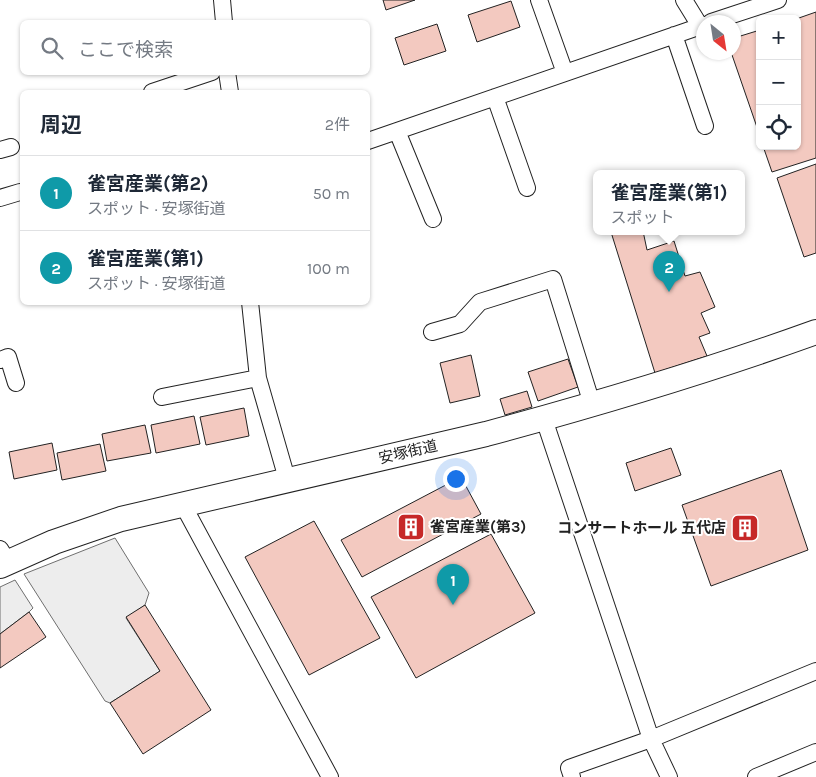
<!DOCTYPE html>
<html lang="ja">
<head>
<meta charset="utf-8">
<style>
  :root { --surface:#fff; --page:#f2f2f3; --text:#1f2937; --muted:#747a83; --line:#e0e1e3; --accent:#ea580c }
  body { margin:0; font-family:Karla,"Noto Sans JP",sans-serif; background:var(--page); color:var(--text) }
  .controls { position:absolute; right:15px; top:15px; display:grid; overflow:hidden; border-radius:8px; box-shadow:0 1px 4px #0004 }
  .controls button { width:45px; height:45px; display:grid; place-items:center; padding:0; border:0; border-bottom:1px solid var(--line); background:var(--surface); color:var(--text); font:25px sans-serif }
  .compass { position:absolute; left:696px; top:15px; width:45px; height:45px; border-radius:50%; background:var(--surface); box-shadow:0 1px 4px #0004; rotate:150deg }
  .you { position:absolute; left:455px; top:478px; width:18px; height:18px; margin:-12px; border:4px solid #fff; border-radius:50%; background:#1a73e8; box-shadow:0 0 0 8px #1a73e833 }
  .badge { display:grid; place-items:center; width:32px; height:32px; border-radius:50%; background:var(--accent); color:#fff; font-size:16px; font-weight:700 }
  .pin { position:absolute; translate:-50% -41px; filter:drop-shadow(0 1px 2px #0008) }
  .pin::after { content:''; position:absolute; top:26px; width:18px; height:15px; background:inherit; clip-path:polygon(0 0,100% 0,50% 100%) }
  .popup { position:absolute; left:593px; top:170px; width:152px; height:65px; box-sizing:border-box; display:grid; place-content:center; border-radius:8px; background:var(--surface); filter:drop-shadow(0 1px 4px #0005); font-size:16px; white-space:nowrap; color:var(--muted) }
  .popup b { font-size:19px; color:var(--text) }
  .popup::after { content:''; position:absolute; left:50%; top:100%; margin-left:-10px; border:10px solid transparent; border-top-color:var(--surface) }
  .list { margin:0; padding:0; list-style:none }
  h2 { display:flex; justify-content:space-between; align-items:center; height:65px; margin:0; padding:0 20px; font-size:21px }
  h2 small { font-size:16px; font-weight:400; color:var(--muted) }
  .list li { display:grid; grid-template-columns:32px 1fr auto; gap:15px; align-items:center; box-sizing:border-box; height:75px; padding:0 20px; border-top:1px solid var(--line) }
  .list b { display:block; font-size:19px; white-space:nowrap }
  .list p { margin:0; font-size:16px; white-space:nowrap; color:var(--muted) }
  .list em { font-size:16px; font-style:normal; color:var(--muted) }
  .icon { flex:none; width:28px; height:28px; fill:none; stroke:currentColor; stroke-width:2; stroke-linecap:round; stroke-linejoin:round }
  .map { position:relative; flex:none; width:816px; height:777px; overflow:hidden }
  .search { position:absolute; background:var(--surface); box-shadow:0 1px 4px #0004; left:20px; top:20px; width:350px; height:55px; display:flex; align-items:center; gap:12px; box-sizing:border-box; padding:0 18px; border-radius:8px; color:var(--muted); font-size:19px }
  .panel { position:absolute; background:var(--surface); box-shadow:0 1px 4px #0004; left:20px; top:90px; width:350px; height:215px; border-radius:8px }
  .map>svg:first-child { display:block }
  .parking { fill:#ededed; stroke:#6f6f6f }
  .building { fill:#f3c9c0; stroke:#222 }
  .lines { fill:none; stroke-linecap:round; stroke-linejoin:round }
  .street-casing { stroke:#222; stroke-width:18 }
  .secondary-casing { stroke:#222; stroke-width:26 }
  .street { stroke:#fff; stroke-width:16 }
  .secondary { stroke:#fff; stroke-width:24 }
  .labels { text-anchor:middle; stroke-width:4; stroke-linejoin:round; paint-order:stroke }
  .street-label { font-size:15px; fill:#222; stroke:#fff }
  .poi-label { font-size:15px; font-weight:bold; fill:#222; stroke:#fff; text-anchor:start }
</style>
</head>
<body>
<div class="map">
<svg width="816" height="777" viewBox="0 0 816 777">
  <rect width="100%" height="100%" fill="#fff"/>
  <path class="parking" d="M 115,538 L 149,593 L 145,605 L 126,618 L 160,671 L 110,703 L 105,701 L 24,574 Z
    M 15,580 L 33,608 L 29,612 L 0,634 L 0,587 Z"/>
  <path class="building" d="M 383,0 L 415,0 L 386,10 Z
    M 511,1 L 520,27 L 477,42 L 468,15 Z
    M 816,12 L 816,158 L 772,172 L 763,146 L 797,146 L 797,19 L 796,19 Z
    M 437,24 L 446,51 L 404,65 L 395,38 Z
    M 760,30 L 760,136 L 731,52 L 734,52 L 734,38 Z
    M 816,164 L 816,253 L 804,257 L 777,178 Z
    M 617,231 L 643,231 L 647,250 L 674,241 L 685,276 L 700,272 L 715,307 L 701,313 L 710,333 L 699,337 L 707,356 L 655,373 L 611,232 Z
    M 471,355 L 480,396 L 450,403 L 440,363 Z
    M 568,359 L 578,387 L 538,401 L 528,372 Z
    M 527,391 L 532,407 L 505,415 L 500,399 Z
    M 244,408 L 249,436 L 206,445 L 200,417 Z
    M 194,416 L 200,444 L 156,453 L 151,425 Z
    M 145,425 L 151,453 L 107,461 L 102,434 Z
    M 52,443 L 57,470 L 14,479 L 9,452 Z
    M 100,444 L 106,471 L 62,480 L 57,453 Z
    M 671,448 L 681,475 L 635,491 L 626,463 Z
    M 781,470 L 808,550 L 711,586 L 682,505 Z
    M 461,477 L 481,514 L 362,577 L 341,540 Z
    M 314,521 L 380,638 L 309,675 L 245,557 Z
    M 491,534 L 535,613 L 416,678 L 371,597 Z
    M 145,605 L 211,710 L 143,754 L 110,703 L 160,671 L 126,617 Z
    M 29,612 L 46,637 L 0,668 L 0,634 Z"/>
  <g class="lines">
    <g class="street-casing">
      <path id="street" d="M 222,0 L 224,22
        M 539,0 L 565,73
        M 684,0 L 700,26
        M 711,22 L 778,0
        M 674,35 L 705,126
        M 227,72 L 230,92
        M 152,92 L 212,72
        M 495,97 L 527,188
        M 397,131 L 433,219
        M 368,141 L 704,25
        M 0,150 L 11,147
        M 0,198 L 20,192
        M 250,302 L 258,378 L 287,479
        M 432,332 L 460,324 L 480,302 L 553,279 L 592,404
        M 0,360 L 8,357 L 16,383
        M 162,397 L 258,378
        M 544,419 L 651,739 L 669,777
        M 183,505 L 330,777
        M 0,549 L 8,562
        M 572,777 L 569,768 L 651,739 L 816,671
        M 756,777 L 816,752"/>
    </g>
    <g class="secondary-casing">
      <path id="secondary" d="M 0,566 L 54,542 L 121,519 L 486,434 C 597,404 708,371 816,332"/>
    </g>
    <use href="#street" class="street"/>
    <use href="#secondary" class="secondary"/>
  </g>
  <defs>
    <g id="building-square" transform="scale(1.4375)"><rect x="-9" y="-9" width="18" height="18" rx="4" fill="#c62828" stroke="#fff"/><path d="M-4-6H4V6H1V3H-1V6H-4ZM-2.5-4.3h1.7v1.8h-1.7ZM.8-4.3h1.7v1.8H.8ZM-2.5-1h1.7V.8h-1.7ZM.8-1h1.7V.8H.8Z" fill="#fff"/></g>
  </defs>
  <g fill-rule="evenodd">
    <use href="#building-square" x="411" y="527"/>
    <use href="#building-square" x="745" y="528"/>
  </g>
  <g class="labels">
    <g class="street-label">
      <text transform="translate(408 452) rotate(-13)" y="5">安塚街道</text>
    </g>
    <g class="poi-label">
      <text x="430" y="532">雀宮産業(第3)</text>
      <text x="726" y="533" text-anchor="end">コンサートホール 五代店</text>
    </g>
  </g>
</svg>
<div class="controls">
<button>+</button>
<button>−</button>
<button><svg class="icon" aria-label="locate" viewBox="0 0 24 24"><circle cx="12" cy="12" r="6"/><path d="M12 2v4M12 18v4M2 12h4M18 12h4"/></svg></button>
</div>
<svg class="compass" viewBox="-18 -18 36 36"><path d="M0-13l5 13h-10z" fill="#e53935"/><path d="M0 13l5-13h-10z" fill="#747a83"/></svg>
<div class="you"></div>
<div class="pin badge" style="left:453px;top:605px;background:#0f9aa8">1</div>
<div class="pin badge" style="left:669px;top:292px;background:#0f9aa8">2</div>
<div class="popup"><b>雀宮産業(第1)</b>スポット</div>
<div class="search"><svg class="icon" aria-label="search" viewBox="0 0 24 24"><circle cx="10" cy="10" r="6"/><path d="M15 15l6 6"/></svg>ここで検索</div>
<section class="panel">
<h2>周辺<small>2件</small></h2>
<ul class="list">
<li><span class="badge" style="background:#0f9aa8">1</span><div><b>雀宮産業(第2)</b><p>スポット · 安塚街道</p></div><em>50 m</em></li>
<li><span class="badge" style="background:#0f9aa8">2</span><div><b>雀宮産業(第1)</b><p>スポット · 安塚街道</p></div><em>100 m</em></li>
</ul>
</section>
</div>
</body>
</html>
